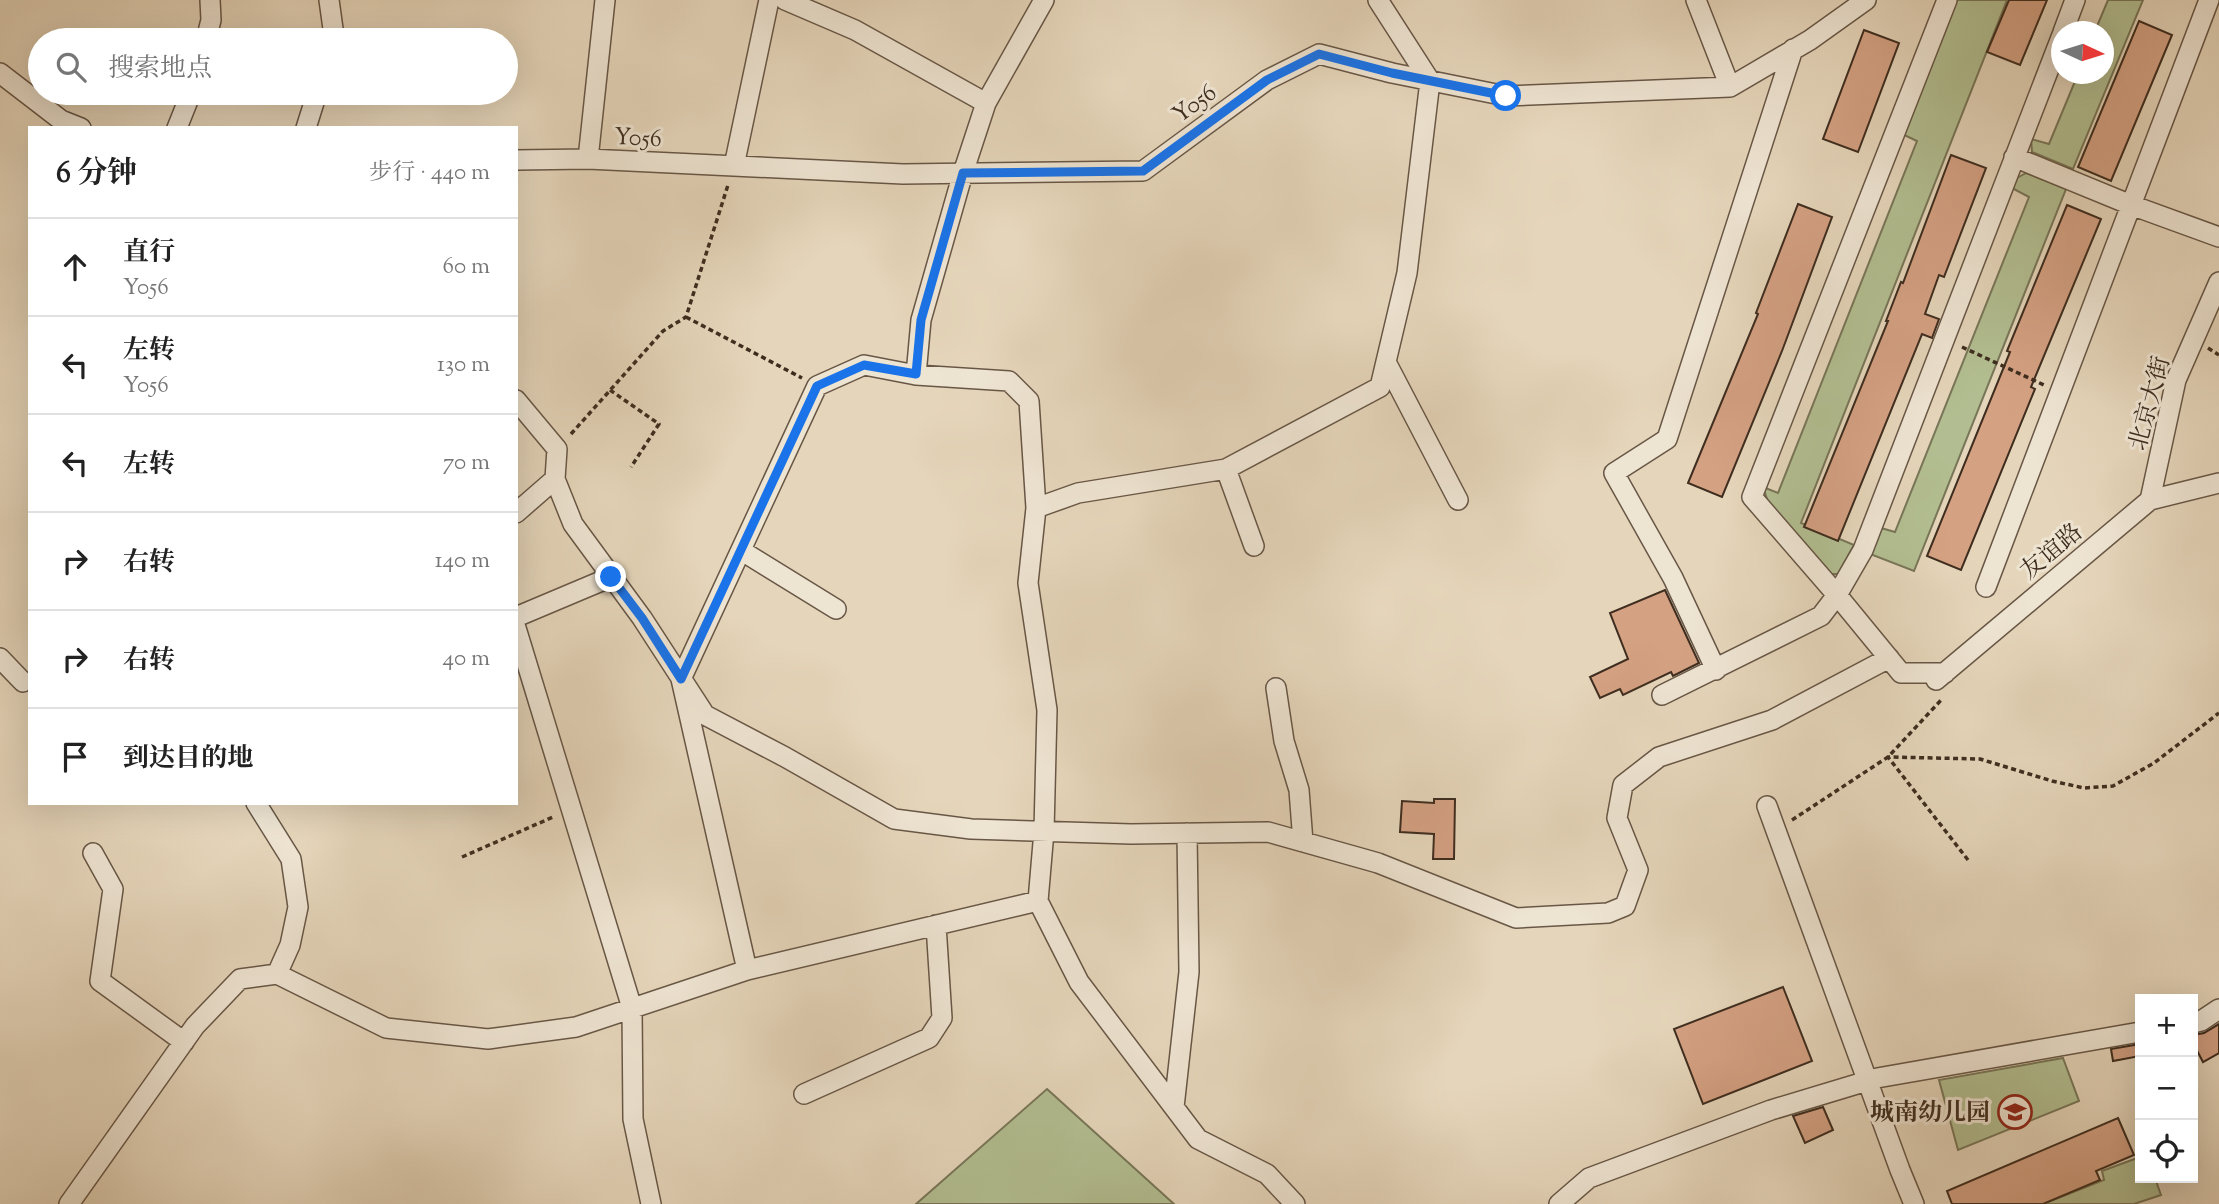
<!DOCTYPE html>
<html lang="zh">
<head>
<meta charset="utf-8">
<style>
  :root { --surface:#fff; --page:#f6f6f6; --text:#222; --muted:#767676; --line:#e0e0e0 }
  body { margin:0; font-family:"Sorts Mill Goudy","Noto Serif SC",serif; background:var(--page); color:var(--text) }
  .controls { position:absolute; right:21px; bottom:21px; display:grid; overflow:hidden; border-radius:0px; box-shadow:0 7px 28px #0002 }
  .controls button { width:63px; height:63px; display:grid; place-items:center; padding:0; border:0; border-bottom:2px solid var(--line); background:var(--surface); color:var(--text); font:35px sans-serif }
  .compass { position:absolute; left:2051px; top:21px; width:63px; height:63px; border-radius:50%; background:var(--surface); box-shadow:0 7px 28px #0002; rotate:94deg }
  .stop { position:absolute; width:21px; height:21px; margin:-16px; border:5px solid #1a73e8; border-radius:50%; background:#fff }
  .stop.end { background:#1a73e8; border-color:#fff; box-shadow:0 2px 7px #0008 }
  .list { margin:0; padding:0; list-style:none }
  h2 { display:flex; justify-content:space-between; align-items:center; height:91px; margin:0; padding:0 28px; font-size:30px }
  h2 small { font-size:23px; font-weight:400; color:var(--muted) }
  .list li { display:grid; grid-template-columns:46px 1fr auto; gap:21px; align-items:center; box-sizing:border-box; height:98px; padding:0 28px; border-top:2px solid var(--line) }
  .list b { display:block; font-size:26px; white-space:nowrap }
  .list p { margin:0; font-size:23px; white-space:nowrap; color:var(--muted) }
  .list em { font-size:23px; font-style:normal; color:var(--muted) }
  .icon { flex:none; width:38px; height:38px; fill:none; stroke:currentColor; stroke-width:2; stroke-linecap:round; stroke-linejoin:round }
  .map { position:relative; flex:none; width:2219px; height:1204px; overflow:hidden }
  .search { position:absolute; background:var(--surface); box-shadow:0 7px 28px #0002; left:28px; top:28px; width:490px; height:77px; display:flex; align-items:center; gap:18px; box-sizing:border-box; padding:0 24px; border-radius:38px; color:var(--muted); font-size:26px }
  .panel { position:absolute; background:var(--surface); box-shadow:0 7px 28px #0002; left:28px; top:126px; width:490px; height:679px; border-radius:0px }
  .map>svg:first-child { display:block }
  .green { fill:#b2be91; stroke:#787658; stroke-width:2 }
  .building { fill:#d4a183; stroke:#3e2d1f; stroke-width:2 }
  .lines { fill:none; stroke-linecap:round; stroke-linejoin:round }
  .minor-casing { stroke:#685746; stroke-width:22 }
  .path { stroke:#3e2d1f; stroke-width:3.5; stroke-dasharray:5 3.5; stroke-linecap:butt }
  .minor { stroke:#eee4d2; stroke-width:19 }
  .route { stroke:#1a73e8; stroke-width:9 }
  .labels { text-anchor:middle; stroke-width:6; stroke-linejoin:round; paint-order:stroke }
  .street-label { font-size:24px; fill:#3e2d1f; stroke:#eee4d2 }
  .poi-label { font-size:24px; font-weight:bold; fill:#3e2d1f; stroke:#eee4d2; text-anchor:end }
</style>
</head>
<body>
<div class="map">
<svg width="2219" height="1204" viewBox="0 0 2219 1204">
  <rect width="100%" height="100%" fill="#e5d5ba"/>
  <filter id="stains"><feTurbulence type="fractalNoise" baseFrequency=".00286" numOctaves="4"/><feColorMatrix values="0 0 0 0 .2 0 0 0 0 .09 0 0 0 0 .02 0 0 0 .5 -.17"/></filter>
  <radialGradient id="worn" r=".72"><stop offset=".6" stop-color="#630" stop-opacity="0"/><stop offset="1" stop-color="#630" stop-opacity=".3"/></radialGradient>
  <path class="green" d="M 1952,0 L 2007,0 L 1801,523 L 1854,545 L 1838,574 L 1829,574 L 1769,505 L 1763,487 L 1778,493 L 1917,141 L 1900,133 Z
    M 2108,0 L 2143,0 L 2073,169 L 2032,152 L 2031,139 L 2049,144 L 2078,74 L 2104,74 L 2104,32 L 2095,31 Z
    M 2026,173 L 2066,189 L 1914,571 L 1870,554 L 1881,528 L 1895,532 L 2029,197 L 2012,188 L 2017,178 Z
    M 2063,1058 L 2079,1101 L 1958,1150 L 1939,1080 Z
    M 1047,1089 L 1174,1204 L 916,1204 Z
    M 2140,1157 L 2140,1178 L 2155,1178 L 2161,1195 L 2134,1204 L 2043,1204 L 2104,1180 L 2102,1171 Z"/>
  <path class="building" d="M 2009,0 L 2047,0 L 2020,65 L 1987,52 Z
    M 2139,21 L 2172,35 L 2111,181 L 2078,167 Z
    M 1864,30 L 1899,43 L 1858,152 L 1823,139 Z
    M 1951,155 L 1986,168 L 1944,277 L 1939,275 L 1925,314 L 1939,319 L 1932,338 L 1922,334 L 1838,541 L 1804,527 L 1888,321 L 1886,321 L 1901,282 L 1903,283 Z
    M 1798,204 L 1832,217 L 1782,351 L 1722,497 L 1688,483 L 1758,314 L 1756,313 Z
    M 2067,205 L 2101,219 L 2031,387 L 2035,389 L 1961,570 L 1927,556 L 2010,352 L 2007,351 Z
    M 1665,590 L 1699,663 L 1673,676 L 1671,672 L 1623,695 L 1620,689 L 1600,698 L 1590,677 L 1628,659 L 1610,613 Z
    M 1434,799 L 1455,799 L 1454,859 L 1433,859 L 1434,834 L 1400,832 L 1402,801 L 1434,803 Z
    M 1783,987 L 1812,1061 L 1703,1104 L 1674,1029 Z
    M 2219,1024 L 2219,1053 L 2203,1062 L 2193,1043 L 2193,1035 L 2204,1033 Z
    M 2140,1044 L 2140,1056 L 2113,1061 L 2111,1049 Z
    M 1823,1107 L 1833,1130 L 1805,1143 L 1793,1116 Z
    M 2118,1118 L 2134,1155 L 2096,1171 L 2100,1180 L 2043,1204 L 1952,1204 L 1947,1191 Z"/>
  <g class="lines">
    <g class="minor-casing">
      <path id="minor" d="M 329,0 L 334,36 L 332,40
        M 785,0 L 855,30 L 986,103
        M 1696,0 L 1730,87
        M 2063,32 L 2075,0
        M 206,40 L 211,20 L 210,0
        M 0,73 L 61,120 L 81,128
        M 177,128 L 191,93
        M 306,128 L 317,93
        M 2014,157 L 2131,205 L 2219,237
        M 588,159 L 605,0
        M 516,160 L 588,159 L 903,174 L 1143,171 L 1267,80 L 1319,54 L 1392,73 L 1506,96 L 1730,87 L 1810,40 L 1866,0
        M 734,166 L 769,0
        M 1386,362 L 1458,500
        M 516,400 L 557,449 L 555,479 L 573,524 L 642,618 L 705,715 L 785,757 L 894,819 L 971,829 L 1131,834 L 1268,832 L 1378,863 L 1516,918 L 1608,913 L 1625,906 L 1638,870 L 1617,818 L 1623,785 L 1659,757 L 1772,720 L 1889,658
        M 1226,469 L 1254,546
        M 2150,500 L 2176,380 L 2219,282
        M 1036,508 L 1029,401 L 1009,381 L 916,375 L 921,320 L 963,173 L 986,103 L 1044,0
        M 516,513 L 555,479
        M 742,551 L 836,609
        M 1986,587 L 2209,0
        M 516,617 L 611,577
        M 516,628 L 632,1008 L 633,1119 L 651,1204
        M 0,658 L 23,682
        M 1716,670 L 1673,578 L 1614,473 L 1667,439 L 1793,49
        M 1945,673 L 1901,673 L 1837,595 L 1752,497 L 1947,0
        M 1936,680 L 2150,500 L 2219,483
        M 1276,688 L 1284,741 L 1299,790 L 1303,842
        M 1662,695 L 1821,616 L 1837,595 L 1863,550 L 2062,35
        M 256,803 L 291,859 L 298,907 L 290,945 L 277,974
        M 1767,806 L 1900,1170 L 1914,1204
        M 93,853 L 113,889 L 100,981 L 184,1042
        M 747,970 L 681,679 L 817,386 L 864,365 L 916,375
        M 2193,1023 L 2201,1021 L 2219,1009
        M 804,1094 L 929,1038 L 942,1018 L 936,925
        M 1174,1107 L 1189,972 L 1187,833
        M 69,1204 L 195,1026 L 240,979 L 277,974 L 386,1028 L 488,1039 L 576,1027 L 747,970 L 1038,901
        M 1295,1204 L 1267,1174 L 1198,1139 L 1079,982 L 1038,901 L 1044,831 L 1047,710 L 1028,583 L 1036,508 L 1078,493 L 1226,469 L 1380,387 L 1407,273 L 1430,81 L 1378,0
        M 1559,1204 L 1589,1178 L 1771,1110 L 1877,1078 L 2140,1032"/>
    </g>
    <path class="path" d="M 686,317 L 802,378
      M 1962,347 L 2044,385
      M 2208,348 L 2219,355
      M 610,390 L 659,424 L 631,467
      M 571,434 L 663,331 L 686,317 L 728,185
      M 1792,820 L 1888,757 L 1943,698
      M 462,857 L 553,817
      M 1968,860 L 1888,757 L 1980,759 L 2052,781 L 2084,788 L 2113,786 L 2154,763 L 2219,713"/>
    <use href="#minor" class="minor"/>
  </g>
  <g class="lines">
    <path class="route" d="M 611,577 L 642,618 L 681,679 L 817,386 L 864,365 L 916,374 L 921,320 L 963,173 L 1143,171 L 1267,80 L 1319,54 L 1392,73 L 1506,96"/>
  </g>
  <defs>
    <g id="school-ring" transform="scale(1.75)"><circle r="9.5" fill="#eee4d2" stroke="#8f2418" stroke-width="1.5"/><path d="M0-5L7-2L0 1L-7-2ZM-4 1L0 2.5L4 1V4Q0 6-4 4Z" fill="#8f2418"/></g>
  </defs>
  <g fill-rule="evenodd">
    <use href="#school-ring" x="2015" y="1112"/>
  </g>
  <g class="labels">
    <g class="street-label">
      <text transform="translate(1194 103) rotate(-36)" y="8">Y056</text>
      <text transform="translate(638 137) rotate(3)" y="8">Y056</text>
      <text transform="translate(2149 403) rotate(-75)" y="8">北京大街</text>
      <text transform="translate(2051 551) rotate(-40)" y="8">友谊路</text>
    </g>
    <g class="poi-label">
      <text x="1990" y="1120">城南幼儿园</text>
    </g>
  </g>
  <rect width="100%" height="100%" filter="url(#stains)"/>
  <rect width="100%" height="100%" fill="url(#worn)"/>
</svg>
<div class="controls">
<button>+</button>
<button>−</button>
<button><svg class="icon" aria-label="locate" viewBox="0 0 24 24"><circle cx="12" cy="12" r="6"/><path d="M12 2v4M12 18v4M2 12h4M18 12h4"/></svg></button>
</div>
<svg class="compass" viewBox="-18 -18 36 36"><path d="M0-13l5 13h-10z" fill="#e53935"/><path d="M0 13l5-13h-10z" fill="#767676"/></svg>
<div class="stop" style="left:1506px;top:96px"></div>
<div class="stop end" style="left:611px;top:577px"></div>
<div class="search"><svg class="icon" aria-label="search" viewBox="0 0 24 24"><circle cx="10" cy="10" r="6"/><path d="M15 15l6 6"/></svg>搜索地点</div>
<section class="panel">
<h2>6 分钟<small>步行 · 440 m</small></h2>
<ul class="list">
<li><svg class="icon" aria-label="ahead" viewBox="0 0 24 24"><path d="M12 20V5M6 11l6-6 6 6"/></svg><div><b>直行</b><p>Y056</p></div><em>60 m</em></li>
<li><svg class="icon" aria-label="left" viewBox="0 0 24 24"><path d="M17 20v-9H6M10 6l-5 5 5 5"/></svg><div><b>左转</b><p>Y056</p></div><em>130 m</em></li>
<li><svg class="icon" aria-label="left" viewBox="0 0 24 24"><path d="M17 20v-9H6M10 6l-5 5 5 5"/></svg><div><b>左转</b></div><em>70 m</em></li>
<li><svg class="icon" aria-label="right" viewBox="0 0 24 24"><path d="M7 20v-9h11M14 6l5 5-5 5"/></svg><div><b>右转</b></div><em>140 m</em></li>
<li><svg class="icon" aria-label="right" viewBox="0 0 24 24"><path d="M7 20v-9h11M14 6l5 5-5 5"/></svg><div><b>右转</b></div><em>40 m</em></li>
<li><svg class="icon" aria-label="arrive" viewBox="0 0 24 24"><path d="M6 21V4h12l-3 4 3 4H6"/></svg><div><b>到达目的地</b></div></li>
</ul>
</section>
</div>
</body>
</html>
